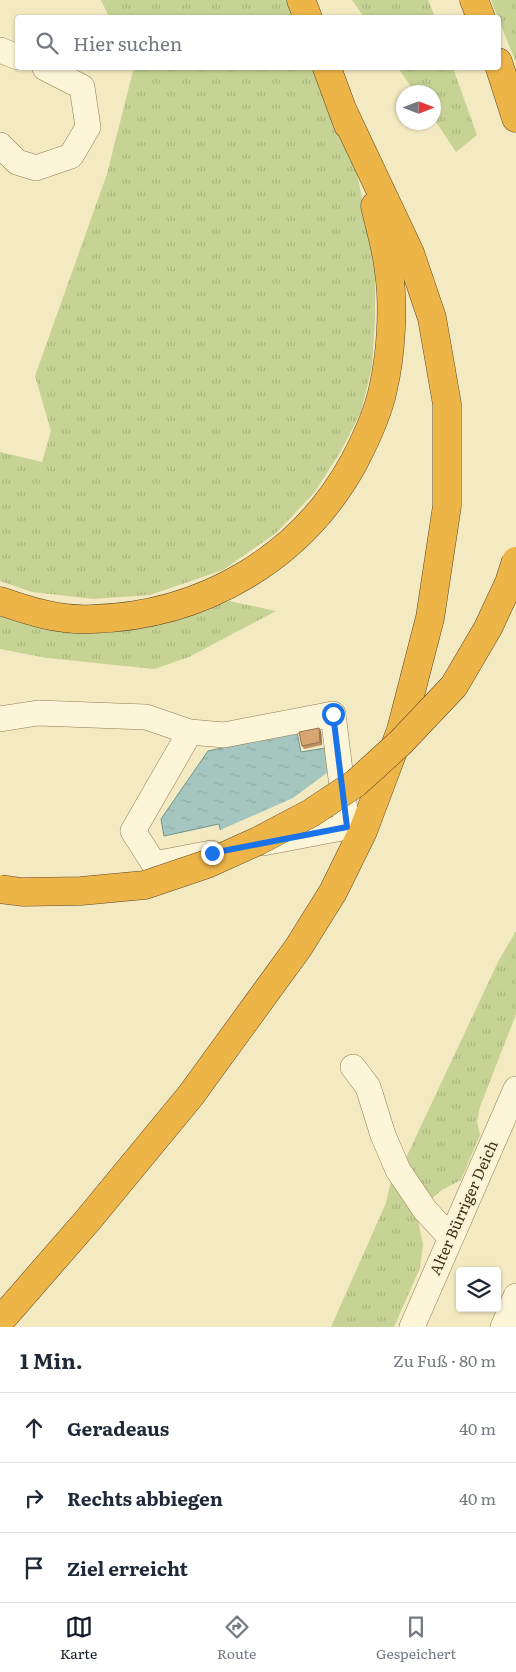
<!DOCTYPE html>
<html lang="de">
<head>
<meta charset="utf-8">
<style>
  :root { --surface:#fff; --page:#f6f6f7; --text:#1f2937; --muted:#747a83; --line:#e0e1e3; --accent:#111827 }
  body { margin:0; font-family:Literata,serif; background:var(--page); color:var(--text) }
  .controls { position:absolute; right:15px; bottom:15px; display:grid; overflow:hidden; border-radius:5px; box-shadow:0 1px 4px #0004 }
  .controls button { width:45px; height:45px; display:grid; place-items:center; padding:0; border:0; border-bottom:1px solid var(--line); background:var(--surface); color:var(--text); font:25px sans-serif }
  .compass { position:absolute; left:396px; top:85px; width:45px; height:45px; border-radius:50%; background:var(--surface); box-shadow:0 1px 4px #0004; rotate:90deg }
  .stop { position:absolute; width:15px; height:15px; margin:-11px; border:4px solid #1a73e8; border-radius:50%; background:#fff }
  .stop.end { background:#1a73e8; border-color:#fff; box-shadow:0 1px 5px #0008 }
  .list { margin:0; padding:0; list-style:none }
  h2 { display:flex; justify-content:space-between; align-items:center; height:65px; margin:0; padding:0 20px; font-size:21px }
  h2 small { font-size:16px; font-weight:400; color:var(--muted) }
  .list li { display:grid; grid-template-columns:32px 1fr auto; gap:15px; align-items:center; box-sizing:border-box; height:70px; padding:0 20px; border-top:1px solid var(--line) }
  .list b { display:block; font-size:19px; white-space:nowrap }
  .list em { font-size:16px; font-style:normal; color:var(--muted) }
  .icon { flex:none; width:28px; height:28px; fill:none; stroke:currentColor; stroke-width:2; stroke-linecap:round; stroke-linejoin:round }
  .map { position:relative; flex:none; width:516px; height:1327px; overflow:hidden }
  .search { position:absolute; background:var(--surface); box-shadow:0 1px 4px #0004; left:15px; right:15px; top:15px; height:55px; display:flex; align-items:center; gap:12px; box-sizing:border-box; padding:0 18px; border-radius:5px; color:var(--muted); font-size:19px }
  .sheet { height:275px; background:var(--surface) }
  nav { display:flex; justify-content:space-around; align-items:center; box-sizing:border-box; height:70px; border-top:1px solid var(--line); background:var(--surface); font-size:14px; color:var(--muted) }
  nav a { display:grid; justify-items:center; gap:2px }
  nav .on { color:var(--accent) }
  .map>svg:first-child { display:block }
  .grass { fill:url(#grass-tufts) }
  .water { fill:url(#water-ripples); stroke:#6a958f }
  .pier { fill:#f4eac2 }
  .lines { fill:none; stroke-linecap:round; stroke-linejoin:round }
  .minor-casing { stroke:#907b56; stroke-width:26 }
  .highway-casing { stroke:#5d482b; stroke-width:29 }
  .minor { stroke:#fdf5d7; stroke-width:25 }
  .highway { stroke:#edb548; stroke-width:28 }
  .highway-bridge-casing { stroke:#5d482b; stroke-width:29; stroke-linecap:butt }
  .highway-bridge { stroke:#edb548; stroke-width:28 }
  .wall { fill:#b98f63 }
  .shaded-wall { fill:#967450 }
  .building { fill:#d7a673; stroke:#967450 }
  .route { stroke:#1a73e8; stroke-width:6 }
  .labels { text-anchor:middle; stroke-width:4; stroke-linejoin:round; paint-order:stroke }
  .street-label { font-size:15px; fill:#3e301c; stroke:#faf2d3 }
</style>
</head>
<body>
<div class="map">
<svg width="516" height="1327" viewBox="0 0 516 1327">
  <defs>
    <pattern id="grass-tufts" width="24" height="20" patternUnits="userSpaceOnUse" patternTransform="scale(1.25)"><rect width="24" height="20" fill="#c6d394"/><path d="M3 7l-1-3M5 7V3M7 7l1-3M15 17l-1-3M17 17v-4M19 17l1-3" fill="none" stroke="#abb57f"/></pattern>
    <pattern id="water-ripples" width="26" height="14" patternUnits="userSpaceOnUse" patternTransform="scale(1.25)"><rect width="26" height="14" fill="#a5c6bf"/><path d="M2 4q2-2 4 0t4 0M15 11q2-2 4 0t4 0" fill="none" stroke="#8faaa4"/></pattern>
  </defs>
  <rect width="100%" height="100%" fill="#f4eac2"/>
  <path class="grass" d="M 101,0 L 292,0 L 298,17 L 109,17 Z
    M 352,0 L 428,0 L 435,17 L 364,17 Z
    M 491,0 L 516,0 L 516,63 Z
    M 132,68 L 318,68 L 355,163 L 375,263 L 375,319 L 372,367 L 361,412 L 341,451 L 314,493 L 276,533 L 223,570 L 150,595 L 93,599 L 32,592 L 0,581 L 0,452 L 42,462 L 51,431 L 35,376 L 107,174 L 133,71 Z
    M 398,68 L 453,68 L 477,135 L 456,152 L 434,119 L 434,92 L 415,92 Z
    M 229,601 L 276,611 L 189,657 L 154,669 L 47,658 L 0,649 L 0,612 L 120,629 L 148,626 L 187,617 Z
    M 516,931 L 516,1014 L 480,1107 L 477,1121 L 480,1135 L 461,1180 L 442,1190 L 431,1199 L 405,1160 L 498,962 Z
    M 392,1177 L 417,1215 L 423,1245 L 420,1268 L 394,1327 L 331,1327 L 386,1203 Z"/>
  <path class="water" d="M 297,732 L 301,752 L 325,748 L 338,812 L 222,837 L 219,824 L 164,836 L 161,819 L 208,751 Z"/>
  <path class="pier" d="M 332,769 L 339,815 L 223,839 L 220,838 L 218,831 L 293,798 Z"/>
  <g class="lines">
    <g class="minor-casing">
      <path id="minor" d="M 0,50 L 18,57
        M 0,145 L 17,162 L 36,168 L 71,156 L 88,127 L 82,87 L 45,68
        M 0,719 L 38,713 L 146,717 L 190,732 L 224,735 L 333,714 L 347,827 L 263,843
        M 190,732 L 133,831 L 154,864 L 211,853
        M 353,1067 L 368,1087 L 383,1135 L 398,1170 L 425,1210 L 451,1238
        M 412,1327 L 516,1089
        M 503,1327 L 516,1296"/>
    </g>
    <g class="highway-casing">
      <path id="highway" d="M 301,0 L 308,18
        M 474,0 L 481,18
        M 498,62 L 516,118
        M 327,68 L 348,125
        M 0,601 C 29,611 60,621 92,619 C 202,616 301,559 354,462 C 366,439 378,414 383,389 C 391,355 394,307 389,272 C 387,250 380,228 375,206
        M 0,1321 L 88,1220 L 191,1095 L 298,948 L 333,892 L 363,831 L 401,730 L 430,618 L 447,506 L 447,404 L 432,318 L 410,253 L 342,109"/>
    </g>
    <use href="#minor" class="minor"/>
    <use href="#highway" class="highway"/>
    <g class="highway-bridge-casing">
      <path id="highway-bridge" d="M 0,889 L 22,892 L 81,891 L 145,885 L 207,864 L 258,841 L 311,813 L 356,783 L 401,742 L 454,686 L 488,628 L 509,583 L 516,561"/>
    </g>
    <use href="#highway-bridge" class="highway-bridge"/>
  </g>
  <path class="wall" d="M 321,731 L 322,745 L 304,749 L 302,746 Z"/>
  <path class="shaded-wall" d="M 319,728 L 321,731 L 322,745 L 320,742 Z"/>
  <path class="building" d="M 319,728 L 320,742 L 302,746 L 299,732 Z"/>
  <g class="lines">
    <path class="route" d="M 212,853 L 347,827 L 333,714"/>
  </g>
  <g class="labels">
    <g class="street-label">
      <text transform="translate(464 1208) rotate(-66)" y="5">Alter Bürriger Deich</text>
    </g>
  </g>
</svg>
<div class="controls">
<button><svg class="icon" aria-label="layers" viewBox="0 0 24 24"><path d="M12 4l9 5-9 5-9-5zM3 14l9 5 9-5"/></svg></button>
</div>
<svg class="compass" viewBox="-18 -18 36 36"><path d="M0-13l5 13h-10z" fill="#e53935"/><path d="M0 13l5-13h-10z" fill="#747a83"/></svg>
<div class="stop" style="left:333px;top:714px"></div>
<div class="stop end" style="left:212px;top:853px"></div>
<div class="search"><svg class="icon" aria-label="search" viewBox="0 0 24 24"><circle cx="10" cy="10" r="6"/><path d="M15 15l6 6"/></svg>Hier suchen</div>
</div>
<section class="sheet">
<h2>1 Min.<small>Zu Fuß · 80 m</small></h2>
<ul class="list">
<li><svg class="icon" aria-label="ahead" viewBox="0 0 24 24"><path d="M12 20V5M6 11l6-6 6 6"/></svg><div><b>Geradeaus</b></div><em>40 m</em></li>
<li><svg class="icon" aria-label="right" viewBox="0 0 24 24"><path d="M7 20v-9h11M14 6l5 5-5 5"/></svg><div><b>Rechts abbiegen</b></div><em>40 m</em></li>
<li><svg class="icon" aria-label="arrive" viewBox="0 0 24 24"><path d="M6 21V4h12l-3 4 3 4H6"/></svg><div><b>Ziel erreicht</b></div></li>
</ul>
</section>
<nav>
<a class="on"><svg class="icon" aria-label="map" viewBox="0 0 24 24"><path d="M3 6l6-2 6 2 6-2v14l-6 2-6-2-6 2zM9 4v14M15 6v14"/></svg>Karte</a>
<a><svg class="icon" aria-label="directions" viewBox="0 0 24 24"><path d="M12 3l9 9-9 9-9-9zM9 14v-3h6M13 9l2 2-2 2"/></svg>Route</a>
<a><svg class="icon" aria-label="saved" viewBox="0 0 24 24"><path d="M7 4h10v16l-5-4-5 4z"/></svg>Gespeichert</a>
</nav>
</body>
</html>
